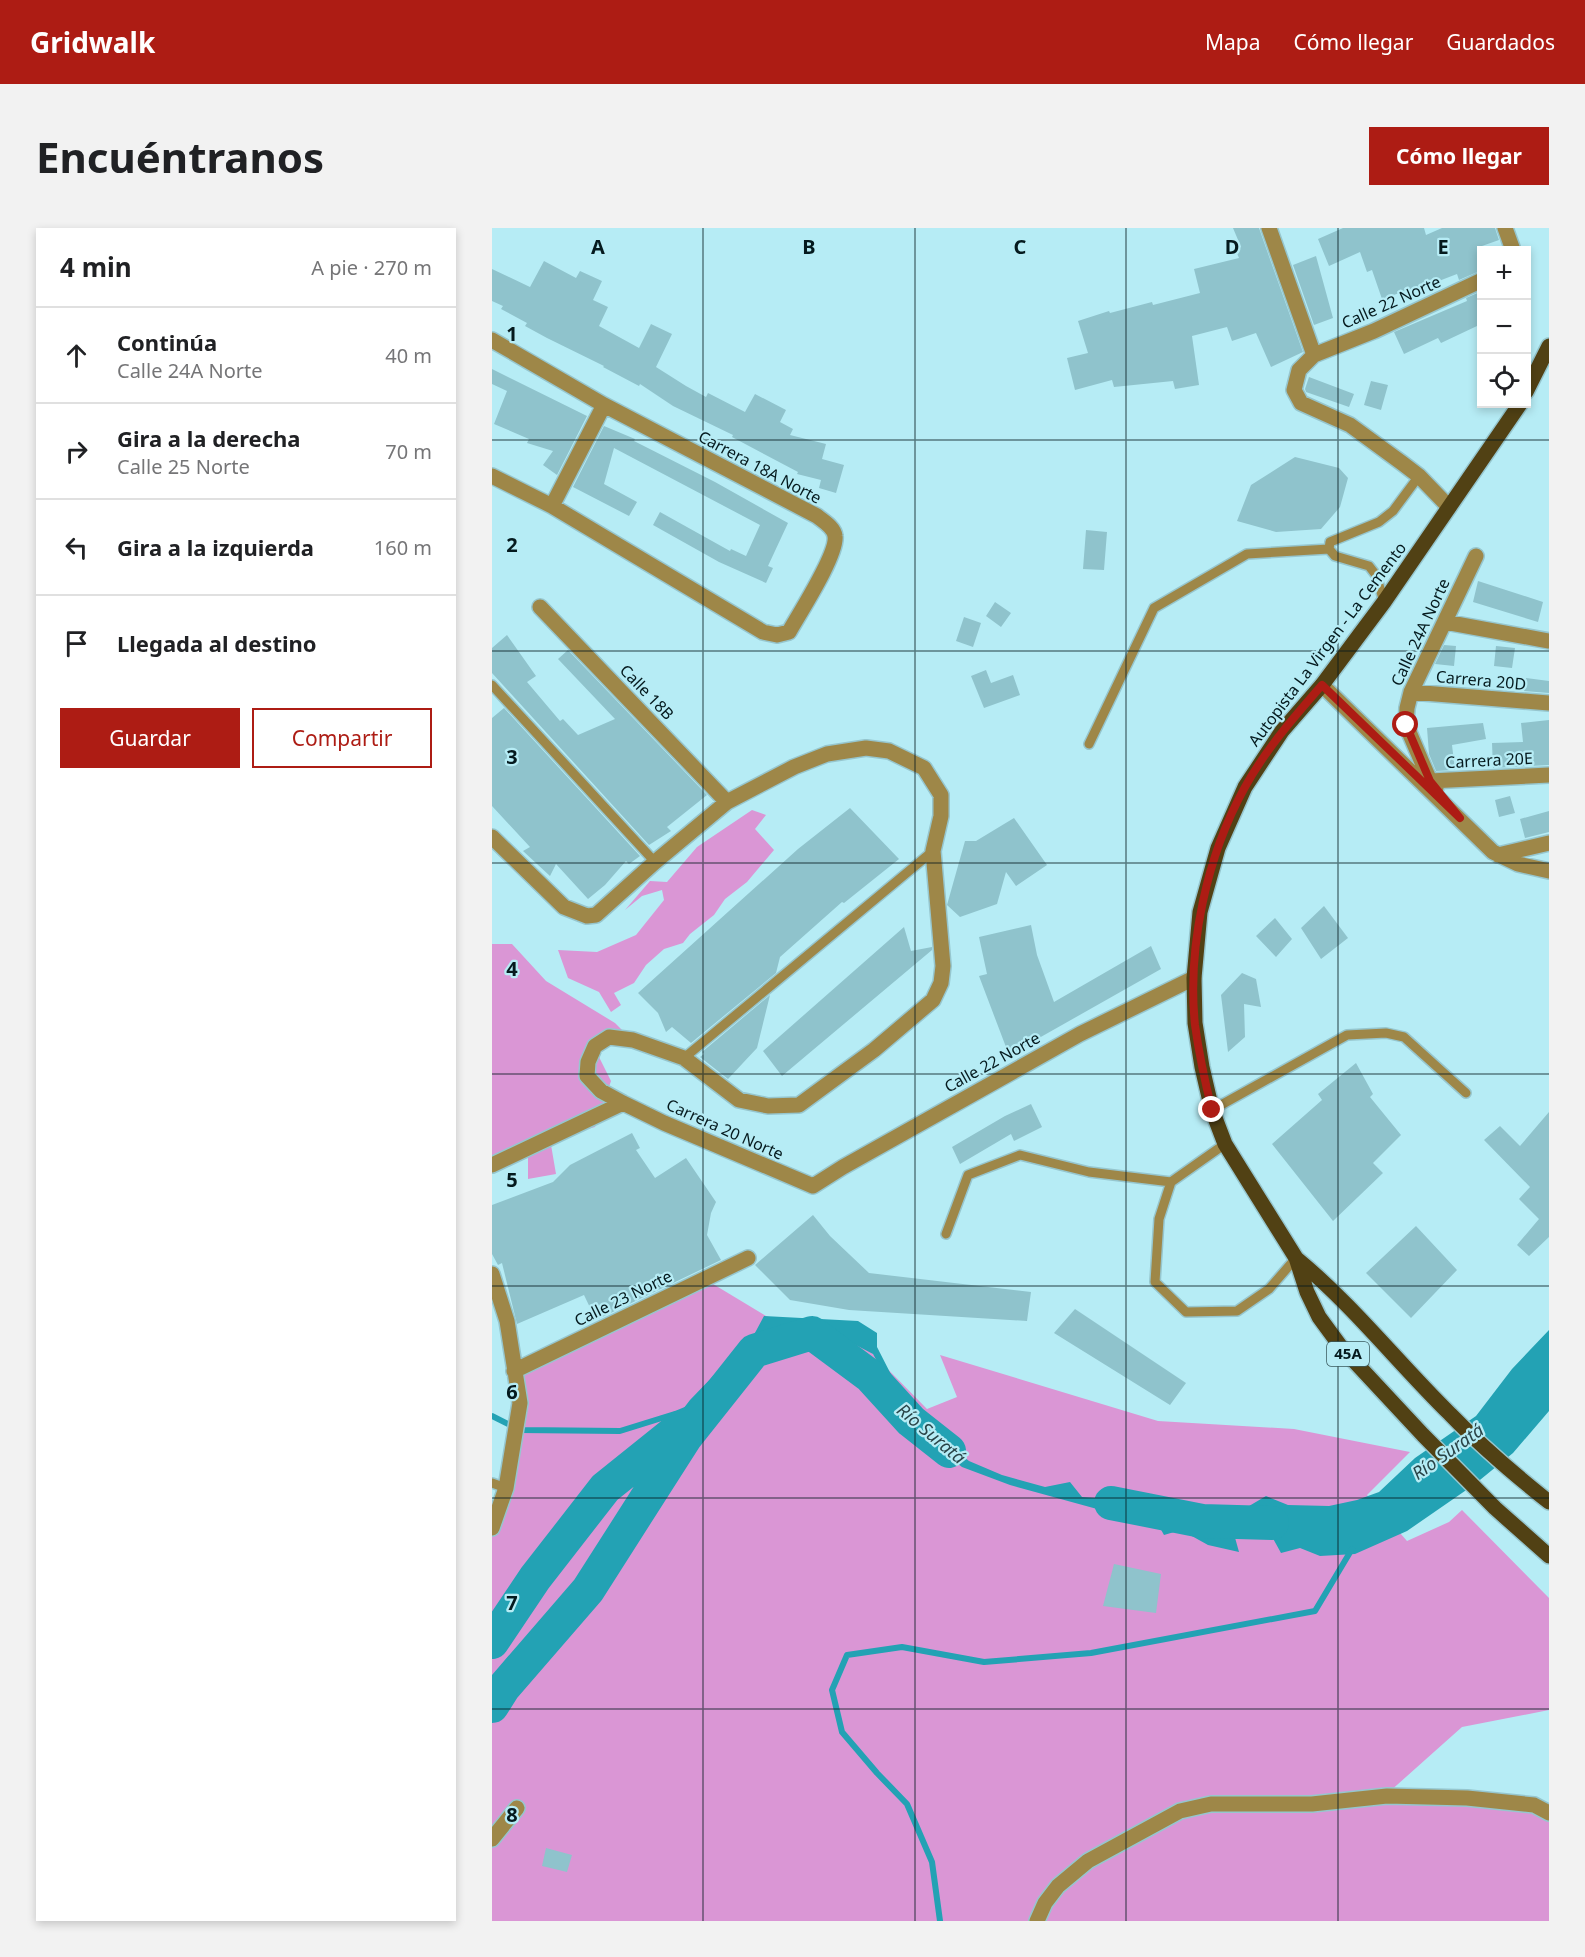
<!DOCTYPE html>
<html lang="es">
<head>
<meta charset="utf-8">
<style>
  :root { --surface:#fff; --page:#f2f2f2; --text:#202124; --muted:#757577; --line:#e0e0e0; --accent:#ad1c14 }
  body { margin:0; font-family:"Noto Sans",sans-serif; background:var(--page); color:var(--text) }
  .controls { position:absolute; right:18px; top:18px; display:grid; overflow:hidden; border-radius:0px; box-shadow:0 3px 9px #0003 }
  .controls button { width:54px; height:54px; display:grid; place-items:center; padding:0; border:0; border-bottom:2px solid var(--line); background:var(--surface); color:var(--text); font:30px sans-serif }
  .stop { position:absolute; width:18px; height:18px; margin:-14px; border:4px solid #ad1c14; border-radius:50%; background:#fff }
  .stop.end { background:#ad1c14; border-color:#fff; box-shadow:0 2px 6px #0008 }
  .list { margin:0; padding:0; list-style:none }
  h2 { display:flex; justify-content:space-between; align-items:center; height:78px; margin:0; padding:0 24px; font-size:26px }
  h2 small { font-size:20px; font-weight:400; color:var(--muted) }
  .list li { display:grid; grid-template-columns:39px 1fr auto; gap:18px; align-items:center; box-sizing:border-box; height:96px; padding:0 24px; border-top:2px solid var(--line) }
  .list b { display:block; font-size:22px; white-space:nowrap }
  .list p { margin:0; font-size:20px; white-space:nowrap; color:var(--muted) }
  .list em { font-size:20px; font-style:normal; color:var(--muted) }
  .actions { display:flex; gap:12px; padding:18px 24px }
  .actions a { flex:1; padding:14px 0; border:2px solid var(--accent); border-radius:0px; text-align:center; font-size:21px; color:var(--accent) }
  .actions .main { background:var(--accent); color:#fff }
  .icon { flex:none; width:33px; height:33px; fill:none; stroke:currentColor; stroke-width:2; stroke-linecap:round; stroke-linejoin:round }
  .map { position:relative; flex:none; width:1057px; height:1693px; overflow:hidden; border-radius:0px }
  header { display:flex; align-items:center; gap:36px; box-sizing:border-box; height:84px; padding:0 30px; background:var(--accent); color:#fff }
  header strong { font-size:28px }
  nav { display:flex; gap:33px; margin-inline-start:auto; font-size:21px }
  .intro { display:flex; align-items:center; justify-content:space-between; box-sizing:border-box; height:144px; padding:0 36px }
  h1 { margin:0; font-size:42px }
  .button { padding:15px 27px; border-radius:0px; background:var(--accent); color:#fff; font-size:21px; font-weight:700 }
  main { display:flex; gap:36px; padding:0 36px }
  aside { flex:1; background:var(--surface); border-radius:0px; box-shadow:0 3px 9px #0003 }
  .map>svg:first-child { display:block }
  .green { fill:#da96d5 }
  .water { fill:#23a2b4 }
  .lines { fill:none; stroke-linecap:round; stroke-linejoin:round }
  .stream { stroke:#23a2b4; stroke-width:6 }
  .river { stroke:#23a2b4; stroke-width:34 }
  .building { fill:#8fc3cc }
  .lane-casing { stroke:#96c6ce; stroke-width:12 }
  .street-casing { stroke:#96c6ce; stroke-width:18 }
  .primary-casing { stroke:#96c6ce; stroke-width:18 }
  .lane { stroke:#9e8748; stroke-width:9 }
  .street { stroke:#9e8748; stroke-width:15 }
  .primary { stroke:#514114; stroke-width:15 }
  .route { stroke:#ad1c14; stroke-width:8 }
  .grid { fill:none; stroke:#051a1e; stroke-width:1.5; stroke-opacity:0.55 }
  .labels { text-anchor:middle; stroke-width:4.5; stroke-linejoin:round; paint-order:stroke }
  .shield { fill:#b6ecf5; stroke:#3a595e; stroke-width:1.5 }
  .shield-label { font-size:15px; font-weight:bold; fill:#051a1e }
  .street-label { font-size:16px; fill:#051a1e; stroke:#b6ecf5 }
  .water-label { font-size:18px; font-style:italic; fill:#2a4448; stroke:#b6ecf5 }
  .grid-label { font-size:20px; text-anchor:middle; font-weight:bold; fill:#051a1e; stroke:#b6ecf5; stroke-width:4.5; stroke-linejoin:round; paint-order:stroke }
</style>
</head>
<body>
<header>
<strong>Gridwalk</strong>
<nav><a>Mapa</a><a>Cómo llegar</a><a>Guardados</a></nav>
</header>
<div class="intro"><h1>Encuéntranos</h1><a class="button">Cómo llegar</a></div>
<main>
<aside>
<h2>4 min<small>A pie · 270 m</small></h2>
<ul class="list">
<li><svg class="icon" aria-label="ahead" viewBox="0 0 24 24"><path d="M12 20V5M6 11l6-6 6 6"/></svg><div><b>Continúa</b><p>Calle 24A Norte</p></div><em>40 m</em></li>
<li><svg class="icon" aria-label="right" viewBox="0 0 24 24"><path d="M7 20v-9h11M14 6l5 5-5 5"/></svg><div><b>Gira a la derecha</b><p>Calle 25 Norte</p></div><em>70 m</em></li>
<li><svg class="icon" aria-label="left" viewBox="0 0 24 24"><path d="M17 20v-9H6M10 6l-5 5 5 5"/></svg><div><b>Gira a la izquierda</b></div><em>160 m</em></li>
<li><svg class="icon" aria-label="arrive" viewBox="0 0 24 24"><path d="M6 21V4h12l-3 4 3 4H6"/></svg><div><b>Llegada al destino</b></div></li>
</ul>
<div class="actions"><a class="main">Guardar</a><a>Compartir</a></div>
</aside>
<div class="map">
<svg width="1057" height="1693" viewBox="0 0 1057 1693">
  <rect width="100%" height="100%" fill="#b6ecf5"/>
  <path class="green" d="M 260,582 L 274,587 L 263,601 L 282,622 L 255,654 L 233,671 L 222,687 L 198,706 L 191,715 L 172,721 L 154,737 L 142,755 L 122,765 L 129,777 L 119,784 L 107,764 L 76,750 L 66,722 L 105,724 L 144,707 L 172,672 L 170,662 L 150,668 L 133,682 L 158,653 L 175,654 L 205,619 Z
    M 0,716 L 20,716 L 54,753 L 123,795 L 143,815 L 102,819 L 119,853 L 103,899 L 58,911 L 64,946 L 36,951 L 36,925 L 0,938 Z
    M 221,1056 L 274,1088 L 373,1118 L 435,1181 L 465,1169 L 448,1127 L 666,1193 L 802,1201 L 918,1224 L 875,1267 L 915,1313 L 957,1294 L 970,1282 L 1057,1370 L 1057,1482 L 970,1499 L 896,1565 L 1057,1585 L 1057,1693 L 0,1693 L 0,1300 L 27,1145 L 96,1104 Z"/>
  <path class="water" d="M 272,1088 L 366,1093 L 385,1105 L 385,1119 L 408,1164 L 434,1198 L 477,1233 L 510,1247 L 553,1259 L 578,1254 L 590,1269 L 618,1271 L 660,1279 L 673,1295 L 691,1290 L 725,1297 L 774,1268 L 796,1277 L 837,1278 L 865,1272 L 887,1264 L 923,1230 L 984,1188 L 1020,1141 L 1057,1102 L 1057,1183 L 1021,1225 L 983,1256 L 915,1303 L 863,1326 L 828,1328 L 808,1320 L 789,1325 L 778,1305 L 742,1306 L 747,1324 L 716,1317 L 689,1302 L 672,1307 L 667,1298 L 518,1257 L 470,1239 L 432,1209 L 414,1186 L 381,1126 L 358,1114 L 301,1100 L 279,1108 L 258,1125 L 237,1147 L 211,1167 L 197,1188 L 202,1202 L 193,1224 L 172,1235 L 113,1329 L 26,1429 L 0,1463 L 0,1449 L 16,1429 L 114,1321 L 144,1264 L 174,1219 L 175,1202 L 198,1172 L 225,1144 L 257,1116 Z"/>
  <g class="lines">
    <path class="stream" d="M 0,1188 L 28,1202 L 128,1203 L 186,1185 L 227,1168
      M 448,1693 L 440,1634 L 415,1576 L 385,1545 L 350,1504 L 340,1462 L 355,1427 L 410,1419 L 492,1434 L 599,1425 L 823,1383 L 860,1321"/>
    <path class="river" d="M 619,1275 L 710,1293 L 780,1295
      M 0,1414 L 43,1350 L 113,1260 L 189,1199
      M 0,1478 L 12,1459 L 96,1362 L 193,1210 L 262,1123 L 320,1105 L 378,1148 L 419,1193 L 457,1223"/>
  </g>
  <path class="building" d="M 741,0 L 767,0 L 811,124 L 779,139 L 764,105 L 740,113 L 735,99 L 700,108 L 707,157 L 683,161 L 681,153 L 622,159 L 620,152 L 583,162 L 575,130 L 596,125 L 586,93 L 617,83 L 618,85 L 660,74 L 661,77 L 708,65 L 702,41 L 747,30 L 743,21 L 749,19 Z
    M 851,0 L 932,0 L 934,7 L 950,0 L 1003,0 L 1007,12 L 990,18 L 990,42 L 967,52 L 965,46 L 926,61 L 925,59 L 890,71 L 880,42 L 875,44 L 868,24 L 837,38 L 826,11 Z
    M 824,28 L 841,90 L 822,97 L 801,37 Z
    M 52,33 L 84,50 L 88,43 L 110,53 L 101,72 L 116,79 L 107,98 L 147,120 L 159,96 L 180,106 L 164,139 L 194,158 L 214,169 L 216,165 L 253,184 L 263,166 L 294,182 L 288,194 L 301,201 L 298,207 L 334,216 L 330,231 L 352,237 L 344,265 L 327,260 L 329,252 L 305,246 L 306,244 L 240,209 L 241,207 L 181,178 L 148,156 L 147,158 L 111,139 L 112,138 L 55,110 L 33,98 L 35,95 L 9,81 L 11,78 L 0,73 L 0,41 L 38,59 Z
    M 990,63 L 990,107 L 985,98 L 949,115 L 946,110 L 912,126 L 902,104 L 975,73 L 974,70 Z
    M 0,141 L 95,188 L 65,247 L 51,237 L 61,223 L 35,215 L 37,211 L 2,196 L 15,163 L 0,156 Z
    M 817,149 L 862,166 L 857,179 L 814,164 L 813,161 Z
    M 879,153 L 896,157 L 889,182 L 872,177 Z
    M 112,198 L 143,211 L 142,213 L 223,254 L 296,295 L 276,338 L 281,340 L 274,355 L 227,334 L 161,297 L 168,284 L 238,323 L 239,321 L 254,328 L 268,297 L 122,220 L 112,256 L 145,274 L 137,288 L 81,259 Z
    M 803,229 L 847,240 L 856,250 L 848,279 L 829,301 L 784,304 L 745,293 L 759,257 Z
    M 594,302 L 615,304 L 612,342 L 591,341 Z
    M 986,353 L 1051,374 L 1046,394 L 981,374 Z
    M 503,374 L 519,385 L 509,399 L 494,388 Z
    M 472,389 L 489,395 L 481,419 L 464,413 Z
    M 15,407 L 44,448 L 35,454 L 68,493 L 71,491 L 86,507 L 123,491 L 66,431 L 76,422 L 215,567 L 175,599 L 179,603 L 157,617 L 0,445 L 0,420 Z
    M 952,417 L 964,418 L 962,438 L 943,436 Z
    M 1004,418 L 1023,420 L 1020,440 L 1002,438 Z
    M 494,442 L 499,455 L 521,447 L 528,467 L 492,480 L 479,448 Z
    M 1034,450 L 1057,453 L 1057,465 L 1032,463 Z
    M 12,480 L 148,628 L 137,636 L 134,633 L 113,657 L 96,671 L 64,636 L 58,648 L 31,623 L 38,619 L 0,578 L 0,490 Z
    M 1057,492 L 1057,537 L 1001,540 L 1000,515 L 1031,514 L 1029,495 Z
    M 991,495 L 994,511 L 960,517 L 963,542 L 944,543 L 937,526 L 935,500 Z
    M 1018,568 L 1023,585 L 1007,589 L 1003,572 Z
    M 358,580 L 407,631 L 352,675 L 350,674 L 288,729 L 284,745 L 199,815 L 180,799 L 174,804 L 166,785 L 146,765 L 306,621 Z
    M 1057,583 L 1057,604 L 1033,610 L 1028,591 Z
    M 522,590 L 555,637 L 524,658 L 514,644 L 505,676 L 468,689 L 455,677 L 473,613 L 484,613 Z
    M 832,678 L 856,710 L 829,731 L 809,700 Z
    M 783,690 L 800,711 L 784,729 L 764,708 Z
    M 539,697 L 545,727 L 562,774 L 659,718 L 669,741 L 517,827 L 487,748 L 495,746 L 487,709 Z
    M 412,699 L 419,723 L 440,719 L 440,722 L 290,848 L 271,823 Z
    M 750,745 L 764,751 L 769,779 L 752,776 L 753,809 L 736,824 L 729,767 Z
    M 278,767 L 265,820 L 236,851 L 208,829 L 212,826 L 210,824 Z
    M 864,835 L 881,866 L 878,869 L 909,907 L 881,935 L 891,945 L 841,993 L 780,916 L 830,872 L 826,866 Z
    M 539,876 L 550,899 L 522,913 L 519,906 L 468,936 L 460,919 L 513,888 Z
    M 1057,884 L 1057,1009 L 1037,1028 L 1025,1017 L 1047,991 L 1027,971 L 1038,959 L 992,912 L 1008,898 L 1028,918 Z
    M 140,905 L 148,920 L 144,922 L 163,950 L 194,930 L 224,974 L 219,985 L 215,1007 L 229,1032 L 104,1092 L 92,1067 L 25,1096 L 10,1035 L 6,1037 L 0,1026 L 0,977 L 61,954 L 78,937 Z
    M 321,987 L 338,1008 L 377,1045 L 539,1064 L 535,1093 L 357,1082 L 298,1072 L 263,1037 Z
    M 924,998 L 965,1042 L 919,1090 L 874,1045 Z
    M 583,1081 L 694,1155 L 678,1177 L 562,1105 Z
    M 622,1336 L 669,1346 L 664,1385 L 611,1378 Z
    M 54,1620 L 80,1627 L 75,1644 L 50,1638 Z"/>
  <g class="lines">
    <g class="lane-casing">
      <path id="lane" d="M 892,374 L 884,347 L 877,338 L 843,328 L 837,321 L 838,314 L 887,294 L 901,283 L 927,248
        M 0,457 L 163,634
        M 597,516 L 662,380 L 755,326 L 837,321
        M 192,830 L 441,623
        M 720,882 L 855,807 L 894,805 L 912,809 L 974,865
        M 679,954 L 667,991 L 663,1054 L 694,1084 L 745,1083 L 777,1061 L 804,1030
        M 454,1006 L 476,947 L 528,927 L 597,944 L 679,954 L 733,916
        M 0,1255 L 14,1260"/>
    </g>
    <g class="street-casing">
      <path id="street" d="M 777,0 L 822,127
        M 1013,0 L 1021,22
        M 0,112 L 112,177 L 325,288 C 331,293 342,299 343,308 C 346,326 307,386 297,404 L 285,407 L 271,404 L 60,278 L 0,248
        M 60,278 L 112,177
        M 957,279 L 927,248 L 910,235 L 858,197 L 809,175 L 802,162 L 807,142 L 822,127 L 882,103 L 990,52
        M 48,379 L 235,574
        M 953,394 L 1057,413
        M 830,457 L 1001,624 L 1026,636 L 1057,643
        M 919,464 L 1057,475
        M 938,553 L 1057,547
        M 944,560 L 938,553 L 914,497 L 915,480 L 919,464 L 984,328
        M 0,609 L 72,679 L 95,688 L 104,687 L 163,634 L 235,574 L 302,539 L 335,526 L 374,520 L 397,523 L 432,540 L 449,567 L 449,588 L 441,623 L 451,738 L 449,755 L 441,772 L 382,822 L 307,877 L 276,878 L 247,872 L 192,830 L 141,812 L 117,809 L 103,818 L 96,834 L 95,848 L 109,863 L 131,875 L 172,895 L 321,958 L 351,939 L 588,806 L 702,750
        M 1006,627 L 1057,615
        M 0,937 L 131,875
        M 0,1046 L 15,1093 L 28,1175 L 14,1260 L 0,1300
        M 22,1143 L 256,1030
        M 0,1611 L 25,1580
        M 545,1693 L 553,1675 L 566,1658 L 596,1633 L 688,1583 L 719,1576 L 820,1576 L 895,1568 L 975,1570 L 1042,1577 L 1057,1585"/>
    </g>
    <g class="primary-casing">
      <path id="primary" d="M 1034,164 L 1057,118
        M 1028,176 L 892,374 L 830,457 L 790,503 L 753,559 L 726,620 L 708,684 L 702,750 L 703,795 L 710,839 L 720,882 L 733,916 L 804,1030 L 815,1064 L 827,1089 L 849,1119 L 931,1207 L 1003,1280 L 1057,1328
        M 805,1031 C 862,1078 906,1135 958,1186 C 989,1218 1023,1247 1057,1274"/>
    </g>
    <use href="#lane" class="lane"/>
    <use href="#street" class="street"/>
    <use href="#primary" class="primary"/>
  </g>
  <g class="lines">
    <path class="route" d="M 720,882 C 713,854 707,826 703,797 C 695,719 715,627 753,559 C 774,521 802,489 830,457 L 968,590 L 938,553 L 914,497"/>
  </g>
  <path class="grid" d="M 211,0 L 211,1693M 423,0 L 423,1693M 634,0 L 634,1693M 846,0 L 846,1693M 0,212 L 1057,212M 0,423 L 1057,423M 0,635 L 1057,635M 0,846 L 1057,846M 0,1058 L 1057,1058M 0,1270 L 1057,1270M 0,1481 L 1057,1481"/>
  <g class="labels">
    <rect class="shield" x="835" y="1114" width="42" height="24" rx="4.5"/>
    <g class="shield-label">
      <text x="856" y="1131">45A</text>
    </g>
    <g class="street-label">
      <text transform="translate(899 74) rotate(-24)" y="6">Calle 22 Norte</text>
      <text transform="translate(268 239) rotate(28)" y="6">Carrera 18A Norte</text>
      <text transform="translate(928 404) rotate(-65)" y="6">Calle 24A Norte</text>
      <text transform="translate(835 416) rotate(-53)" y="6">Autopista La Virgen - La Cemento</text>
      <text transform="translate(989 452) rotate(5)" y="6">Carrera 20D</text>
      <text transform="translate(155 464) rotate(46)" y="6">Calle 18B</text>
      <text transform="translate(997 532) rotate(-3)" y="6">Carrera 20E</text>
      <text transform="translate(500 834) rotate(-29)" y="6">Calle 22 Norte</text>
      <text transform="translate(233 901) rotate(24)" y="6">Carrera 20 Norte</text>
      <text transform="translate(131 1070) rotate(-26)" y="6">Calle 23 Norte</text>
    </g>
    <g class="water-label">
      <text transform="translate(439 1206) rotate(40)" y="6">Río Suratá</text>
      <text transform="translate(956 1224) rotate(-35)" y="6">Río Suratá</text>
    </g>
  </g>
  <g class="grid-label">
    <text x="106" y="26">A</text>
    <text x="317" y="26">B</text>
    <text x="528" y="26">C</text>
    <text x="740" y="26">D</text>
    <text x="951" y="26">E</text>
    <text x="20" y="113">1</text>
    <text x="20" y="324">2</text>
    <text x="20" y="536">3</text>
    <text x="20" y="748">4</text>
    <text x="20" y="959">5</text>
    <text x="20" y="1171">6</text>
    <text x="20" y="1382">7</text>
    <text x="20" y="1594">8</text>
  </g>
</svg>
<div class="controls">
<button>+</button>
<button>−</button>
<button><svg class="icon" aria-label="locate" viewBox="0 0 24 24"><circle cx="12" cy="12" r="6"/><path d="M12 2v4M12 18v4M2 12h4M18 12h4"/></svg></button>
</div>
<div class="stop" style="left:914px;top:497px"></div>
<div class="stop end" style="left:720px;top:882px"></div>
</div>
</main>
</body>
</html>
